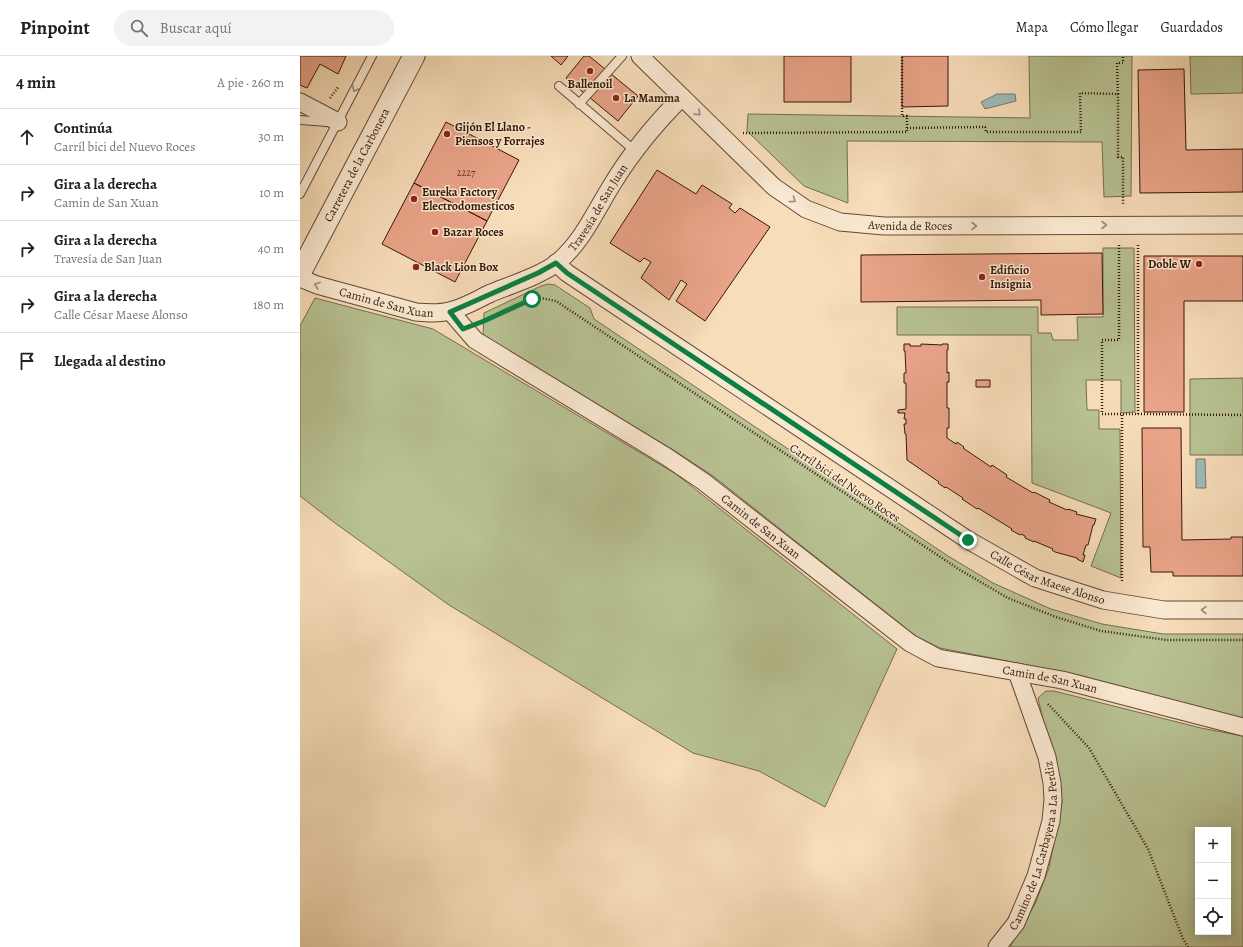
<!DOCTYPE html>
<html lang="es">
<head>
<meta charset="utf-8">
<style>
  :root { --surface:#fff; --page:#f2f2f2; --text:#202124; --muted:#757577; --line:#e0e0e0 }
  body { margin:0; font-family:Alegreya,serif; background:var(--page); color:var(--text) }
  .controls { position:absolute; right:12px; bottom:12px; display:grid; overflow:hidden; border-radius:0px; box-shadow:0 2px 10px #0003 }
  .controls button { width:36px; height:36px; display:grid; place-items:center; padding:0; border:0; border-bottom:1px solid var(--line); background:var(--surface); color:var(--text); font:20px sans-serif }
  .stop { position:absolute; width:12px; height:12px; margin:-9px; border:3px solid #0b8043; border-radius:50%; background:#fff }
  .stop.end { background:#0b8043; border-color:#fff; box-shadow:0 1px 4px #0008 }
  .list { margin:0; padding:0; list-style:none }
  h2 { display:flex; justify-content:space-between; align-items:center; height:52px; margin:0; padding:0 16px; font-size:17px }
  h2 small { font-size:13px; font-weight:400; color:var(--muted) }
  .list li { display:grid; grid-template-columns:26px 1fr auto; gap:12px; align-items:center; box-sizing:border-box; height:56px; padding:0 16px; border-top:1px solid var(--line) }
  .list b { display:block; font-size:15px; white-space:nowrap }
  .list p { margin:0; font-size:13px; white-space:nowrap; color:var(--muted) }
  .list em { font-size:13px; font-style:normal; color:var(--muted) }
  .icon { flex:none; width:22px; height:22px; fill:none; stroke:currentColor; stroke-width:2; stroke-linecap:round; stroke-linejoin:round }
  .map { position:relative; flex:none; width:943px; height:891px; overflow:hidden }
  header { display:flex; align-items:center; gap:24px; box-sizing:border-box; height:56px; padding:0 20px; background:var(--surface); border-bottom:1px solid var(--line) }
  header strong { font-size:19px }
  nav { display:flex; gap:22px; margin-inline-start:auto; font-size:14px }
  .search { width:280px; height:36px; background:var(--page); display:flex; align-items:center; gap:10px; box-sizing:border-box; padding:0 14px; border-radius:22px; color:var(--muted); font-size:15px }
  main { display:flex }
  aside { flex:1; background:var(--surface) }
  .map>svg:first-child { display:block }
  .green { fill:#b8c293; stroke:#776c4e; fill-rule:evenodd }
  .water { fill:#9fbab7; stroke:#757971 }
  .building { fill:#eaa489; stroke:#361708 }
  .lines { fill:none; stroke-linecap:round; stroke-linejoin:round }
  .service-casing { stroke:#664834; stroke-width:10 }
  .minor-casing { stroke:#664834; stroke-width:19 }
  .tertiary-casing { stroke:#664834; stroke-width:23 }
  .path { stroke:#361708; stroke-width:2.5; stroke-dasharray:1 2; stroke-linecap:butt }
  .service { stroke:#fae9d2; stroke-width:8 }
  .minor { stroke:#fae9d2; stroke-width:17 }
  .tertiary { stroke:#fae9d2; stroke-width:21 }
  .oneway { stroke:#a28a77 }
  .route { stroke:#0b8043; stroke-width:5 }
  .poi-dot { fill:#8f2418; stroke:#fae9d2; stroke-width:1.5 }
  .labels { text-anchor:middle; stroke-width:3; stroke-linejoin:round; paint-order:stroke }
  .number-label { font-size:10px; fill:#633a28 }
  .poi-label { font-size:12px; font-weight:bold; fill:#361708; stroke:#fae9d2; text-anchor:start }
  .street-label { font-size:12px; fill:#361708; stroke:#fae9d2 }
</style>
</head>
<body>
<header>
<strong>Pinpoint</strong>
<div class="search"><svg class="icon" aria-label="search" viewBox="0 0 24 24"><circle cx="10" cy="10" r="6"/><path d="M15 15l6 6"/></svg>Buscar aquí</div>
<nav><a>Mapa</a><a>Cómo llegar</a><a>Guardados</a></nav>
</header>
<main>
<aside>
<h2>4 min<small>A pie · 260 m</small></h2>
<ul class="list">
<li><svg class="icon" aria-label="ahead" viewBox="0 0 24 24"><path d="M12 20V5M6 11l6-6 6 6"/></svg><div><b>Continúa</b><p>Carríl bici del Nuevo Roces</p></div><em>30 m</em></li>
<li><svg class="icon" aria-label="right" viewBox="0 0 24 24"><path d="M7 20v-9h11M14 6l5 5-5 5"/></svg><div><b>Gira a la derecha</b><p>Camin de San Xuan</p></div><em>10 m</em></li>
<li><svg class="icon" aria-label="right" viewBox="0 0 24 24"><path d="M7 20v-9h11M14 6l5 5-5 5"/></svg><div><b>Gira a la derecha</b><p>Travesía de San Juan</p></div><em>40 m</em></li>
<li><svg class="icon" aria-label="right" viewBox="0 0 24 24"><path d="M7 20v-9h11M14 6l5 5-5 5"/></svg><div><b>Gira a la derecha</b><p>Calle César Maese Alonso</p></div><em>180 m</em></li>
<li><svg class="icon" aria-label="arrive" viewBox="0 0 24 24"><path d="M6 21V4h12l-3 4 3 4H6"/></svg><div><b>Llegada al destino</b></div></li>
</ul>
</aside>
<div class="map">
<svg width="943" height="891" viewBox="0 0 943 891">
  <rect width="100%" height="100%" fill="#f7ddb9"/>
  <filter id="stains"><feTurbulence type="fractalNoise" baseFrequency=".005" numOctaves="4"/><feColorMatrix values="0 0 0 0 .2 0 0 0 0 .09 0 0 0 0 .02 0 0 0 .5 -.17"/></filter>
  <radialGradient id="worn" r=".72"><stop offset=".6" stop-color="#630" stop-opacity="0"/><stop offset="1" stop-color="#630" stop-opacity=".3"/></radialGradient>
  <path class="green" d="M 729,0 L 832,0 L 831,140 L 804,141 L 802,86 L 547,85 L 548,147 L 504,130 L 447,75 L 448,58 L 730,62 Z
    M 890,0 L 943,0 L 943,37 L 891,38 Z
    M 803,192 L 834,192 L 835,356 L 821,357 L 821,324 L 786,324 L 787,354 L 799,354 L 799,373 L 820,373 L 821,522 L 791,510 L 811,457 L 732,427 L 731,279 L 597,279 L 597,251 L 738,251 L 738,277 L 751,277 L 753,284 L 778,284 L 777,261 L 803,261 Z
    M 248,228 L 255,229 L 290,252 L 294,263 L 648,500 L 693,527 L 751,553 L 802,568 L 863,578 L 943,578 L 943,662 L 900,652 L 779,619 L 640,592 L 616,580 L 413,420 L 375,395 L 183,279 L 184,257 L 241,230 Z
    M 15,242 L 133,273 L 376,418 L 597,593 L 525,751 L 459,715 L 393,697 L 149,549 L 35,467 L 0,440 L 0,270 Z
    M 943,322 L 943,399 L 890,399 L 890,323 Z
    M 746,635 L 754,635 L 901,672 L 943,680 L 943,891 L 710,891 L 735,848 L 749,812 L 762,746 L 738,642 ZM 898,774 L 928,774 L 928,876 L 898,876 Z"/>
  <path class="water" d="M 697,38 L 715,38 L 716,45 L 685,53 L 681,46 Z
    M 896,403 L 905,403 L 906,432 L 896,432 Z"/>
  <path class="building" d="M 0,0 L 46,0 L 38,18 L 20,8 L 7,32 L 0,29 Z
    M 251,0 L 268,0 L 261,9 Z
    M 284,0 L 289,0 L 338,40 L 318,65 L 266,22 Z
    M 484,0 L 551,0 L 551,46 L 484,46 Z
    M 602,0 L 648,0 L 648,50 L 602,51 Z
    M 884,13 L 886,94 L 943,93 L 943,136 L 840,137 L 838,14 Z
    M 146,66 L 219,104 L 187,165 L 114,127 Z
    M 357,114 L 396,138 L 402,129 L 432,148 L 429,152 L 435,157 L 440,152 L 470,171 L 405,265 L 376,245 L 387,228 L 381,224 L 369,244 L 341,222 L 351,206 L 344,202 L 340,206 L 310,187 Z
    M 114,127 L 187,165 L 155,226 L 82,188 Z
    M 802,197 L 803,258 L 741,259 L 741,244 L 561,246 L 561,199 Z
    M 844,200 L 943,200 L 943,245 L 884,245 L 884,356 L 844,356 Z
    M 604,288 L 610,288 L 610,290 L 621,290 L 621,288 L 642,289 L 642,288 L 648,288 L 648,294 L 647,294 L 647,317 L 649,316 L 649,326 L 647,326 L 647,352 L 649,352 L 649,372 L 647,372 L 647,382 L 656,388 L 657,386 L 664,391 L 663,392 L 691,411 L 692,409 L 707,419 L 706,421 L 733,437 L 734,436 L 750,444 L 749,446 L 767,454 L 768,453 L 777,456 L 776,458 L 796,463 L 794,469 L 793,469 L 788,489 L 786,489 L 783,499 L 785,499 L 783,506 L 777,503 L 777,502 L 755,496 L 752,494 L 753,493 L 734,485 L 734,486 L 725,482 L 725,480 L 721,478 L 720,479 L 711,474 L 712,473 L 678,452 L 677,453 L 662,443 L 663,442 L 646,431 L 645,432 L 638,427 L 639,426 L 607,404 L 606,378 L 605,378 L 604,368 L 606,368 L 606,363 L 604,363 L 605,357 L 598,357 L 598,354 L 606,353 L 606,327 L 604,327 L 604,317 L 606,317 L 605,295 L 604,295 Z
    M 676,324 L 690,324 L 690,331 L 676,331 Z
    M 842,372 L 881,372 L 882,484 L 931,483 L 931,481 L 943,481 L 943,520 L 873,520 L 873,516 L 851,516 L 850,491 L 843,491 Z"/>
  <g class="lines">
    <g class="service-casing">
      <path id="service" d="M 259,30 L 335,95
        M 279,48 L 322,0
        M 0,64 L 27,66
        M 0,138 L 72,0"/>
    </g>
    <g class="minor-casing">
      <g id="minor">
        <path id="s1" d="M 340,0 L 474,131 L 506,153 L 540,166 L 584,170 L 943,169"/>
        <path d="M 0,46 L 38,66"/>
        <path id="s2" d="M 256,207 L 267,217 L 668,484 L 735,522 L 803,544 L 864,554 L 943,554"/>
        <path id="s3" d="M 0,222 L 17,229 L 116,256 C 127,257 138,258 149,255 C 164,252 178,243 191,237 C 211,229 242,219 258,206 C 283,185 296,154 313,127 C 332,96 356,67 382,41"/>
        <path id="s4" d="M 150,255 L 175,284 L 367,401 L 404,426 L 610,587 L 638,602 L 762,624 L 943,671"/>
        <path id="s5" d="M 697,891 L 716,867 L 736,820 L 751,765 L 753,744 L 752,727 L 747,701 L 717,616"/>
      </g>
    </g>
    <g class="tertiary-casing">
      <g id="tertiary">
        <path id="s6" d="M 0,217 L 114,0"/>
      </g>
    </g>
    <path class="path" d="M 818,38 L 817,7 L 823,7 L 823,0
      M 30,42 L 39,30
      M 607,72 L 685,71 L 686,76 L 781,76 L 780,37 L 818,38 L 818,101 L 823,101 L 823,148
      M 443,77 L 607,76 L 607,60 L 602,60 L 602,0
      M 819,189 L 819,284 L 802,284 L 802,358 L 822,358
      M 182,266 L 232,243 L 240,242 L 256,245 L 660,514 L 708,542 L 756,561 L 801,575 L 867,584 L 943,584
      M 838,358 L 943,359
      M 822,525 L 822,358 L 838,358 L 838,189
      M 748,648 L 789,692 L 848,793 L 883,883 L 888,891"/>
    <use href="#service" class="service"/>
    <use href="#minor" class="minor"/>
    <use href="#tertiary" class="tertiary"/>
  </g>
  <defs><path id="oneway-chevron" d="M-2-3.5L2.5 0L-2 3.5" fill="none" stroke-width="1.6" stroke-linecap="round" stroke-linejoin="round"/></defs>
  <g class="oneway">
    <use href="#oneway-chevron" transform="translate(55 33) rotate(117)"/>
    <use href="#oneway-chevron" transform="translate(398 57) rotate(44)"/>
    <use href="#oneway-chevron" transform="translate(493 144) rotate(36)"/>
    <use href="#oneway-chevron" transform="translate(804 169)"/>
    <use href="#oneway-chevron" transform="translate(674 170)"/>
    <use href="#oneway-chevron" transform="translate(17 229) rotate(-160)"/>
    <use href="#oneway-chevron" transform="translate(904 554) rotate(180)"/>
  </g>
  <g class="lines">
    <path class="route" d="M 232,243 L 184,265 L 163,273 L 150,256 L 238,217 L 256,207 L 267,217 L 668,484"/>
  </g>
  <g class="poi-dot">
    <circle cx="290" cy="15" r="4"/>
    <circle cx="316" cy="42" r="4"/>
    <circle cx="147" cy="78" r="4"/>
    <circle cx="114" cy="143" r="4"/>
    <circle cx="135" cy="176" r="4"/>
    <circle cx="899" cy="208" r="4"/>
    <circle cx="116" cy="211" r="4"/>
    <circle cx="682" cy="221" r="4"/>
  </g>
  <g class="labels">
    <g class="number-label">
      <text x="166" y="120">2227</text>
    </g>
    <g class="poi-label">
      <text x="290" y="32" text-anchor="middle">Ballenoil</text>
      <text x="324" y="46">La Mamma</text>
      <text x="155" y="75">Gijón El Llano -<tspan x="155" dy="14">Piensos y Forrajes</tspan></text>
      <text x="122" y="140">Eureka Factory<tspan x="122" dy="14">Electrodomesticos</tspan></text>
      <text x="143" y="180">Bazar Roces</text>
      <text x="891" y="212" text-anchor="end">Doble W</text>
      <text x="124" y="215">Black Lion Box</text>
      <text x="690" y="218">Edificio<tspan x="690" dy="14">Insignia</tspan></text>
    </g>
    <g class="street-label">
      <text dy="4" stroke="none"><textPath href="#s6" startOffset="122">Carretera de la Carbonera</textPath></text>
      <text dy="4" stroke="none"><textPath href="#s3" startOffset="342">Travesía de San Juan</textPath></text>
      <text dy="4" stroke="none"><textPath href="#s1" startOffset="333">Avenida de Roces</textPath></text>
      <text dy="4" stroke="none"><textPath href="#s3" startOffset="90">Camin de San Xuan</textPath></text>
      <text transform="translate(545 427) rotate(34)" y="4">Carríl bici del Nuevo Roces</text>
      <text dy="4" stroke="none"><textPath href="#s4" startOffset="380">Camin de San Xuan</textPath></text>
      <text dy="4" stroke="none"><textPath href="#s2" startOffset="585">Calle César Maese Alonso</textPath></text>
      <text dy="4" stroke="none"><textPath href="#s4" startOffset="715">Camin de San Xuan</textPath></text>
      <text dy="4" stroke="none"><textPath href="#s5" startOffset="111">Camino de La Carbayera a La Perdiz</textPath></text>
    </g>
  </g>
  <rect width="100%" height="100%" filter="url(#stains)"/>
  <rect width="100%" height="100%" fill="url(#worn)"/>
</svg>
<div class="controls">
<button>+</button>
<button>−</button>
<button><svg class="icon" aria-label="locate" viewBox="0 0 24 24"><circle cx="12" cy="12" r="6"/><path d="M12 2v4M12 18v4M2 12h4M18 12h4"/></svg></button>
</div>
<div class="stop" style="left:232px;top:243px"></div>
<div class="stop end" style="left:668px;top:484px"></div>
</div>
</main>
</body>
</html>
